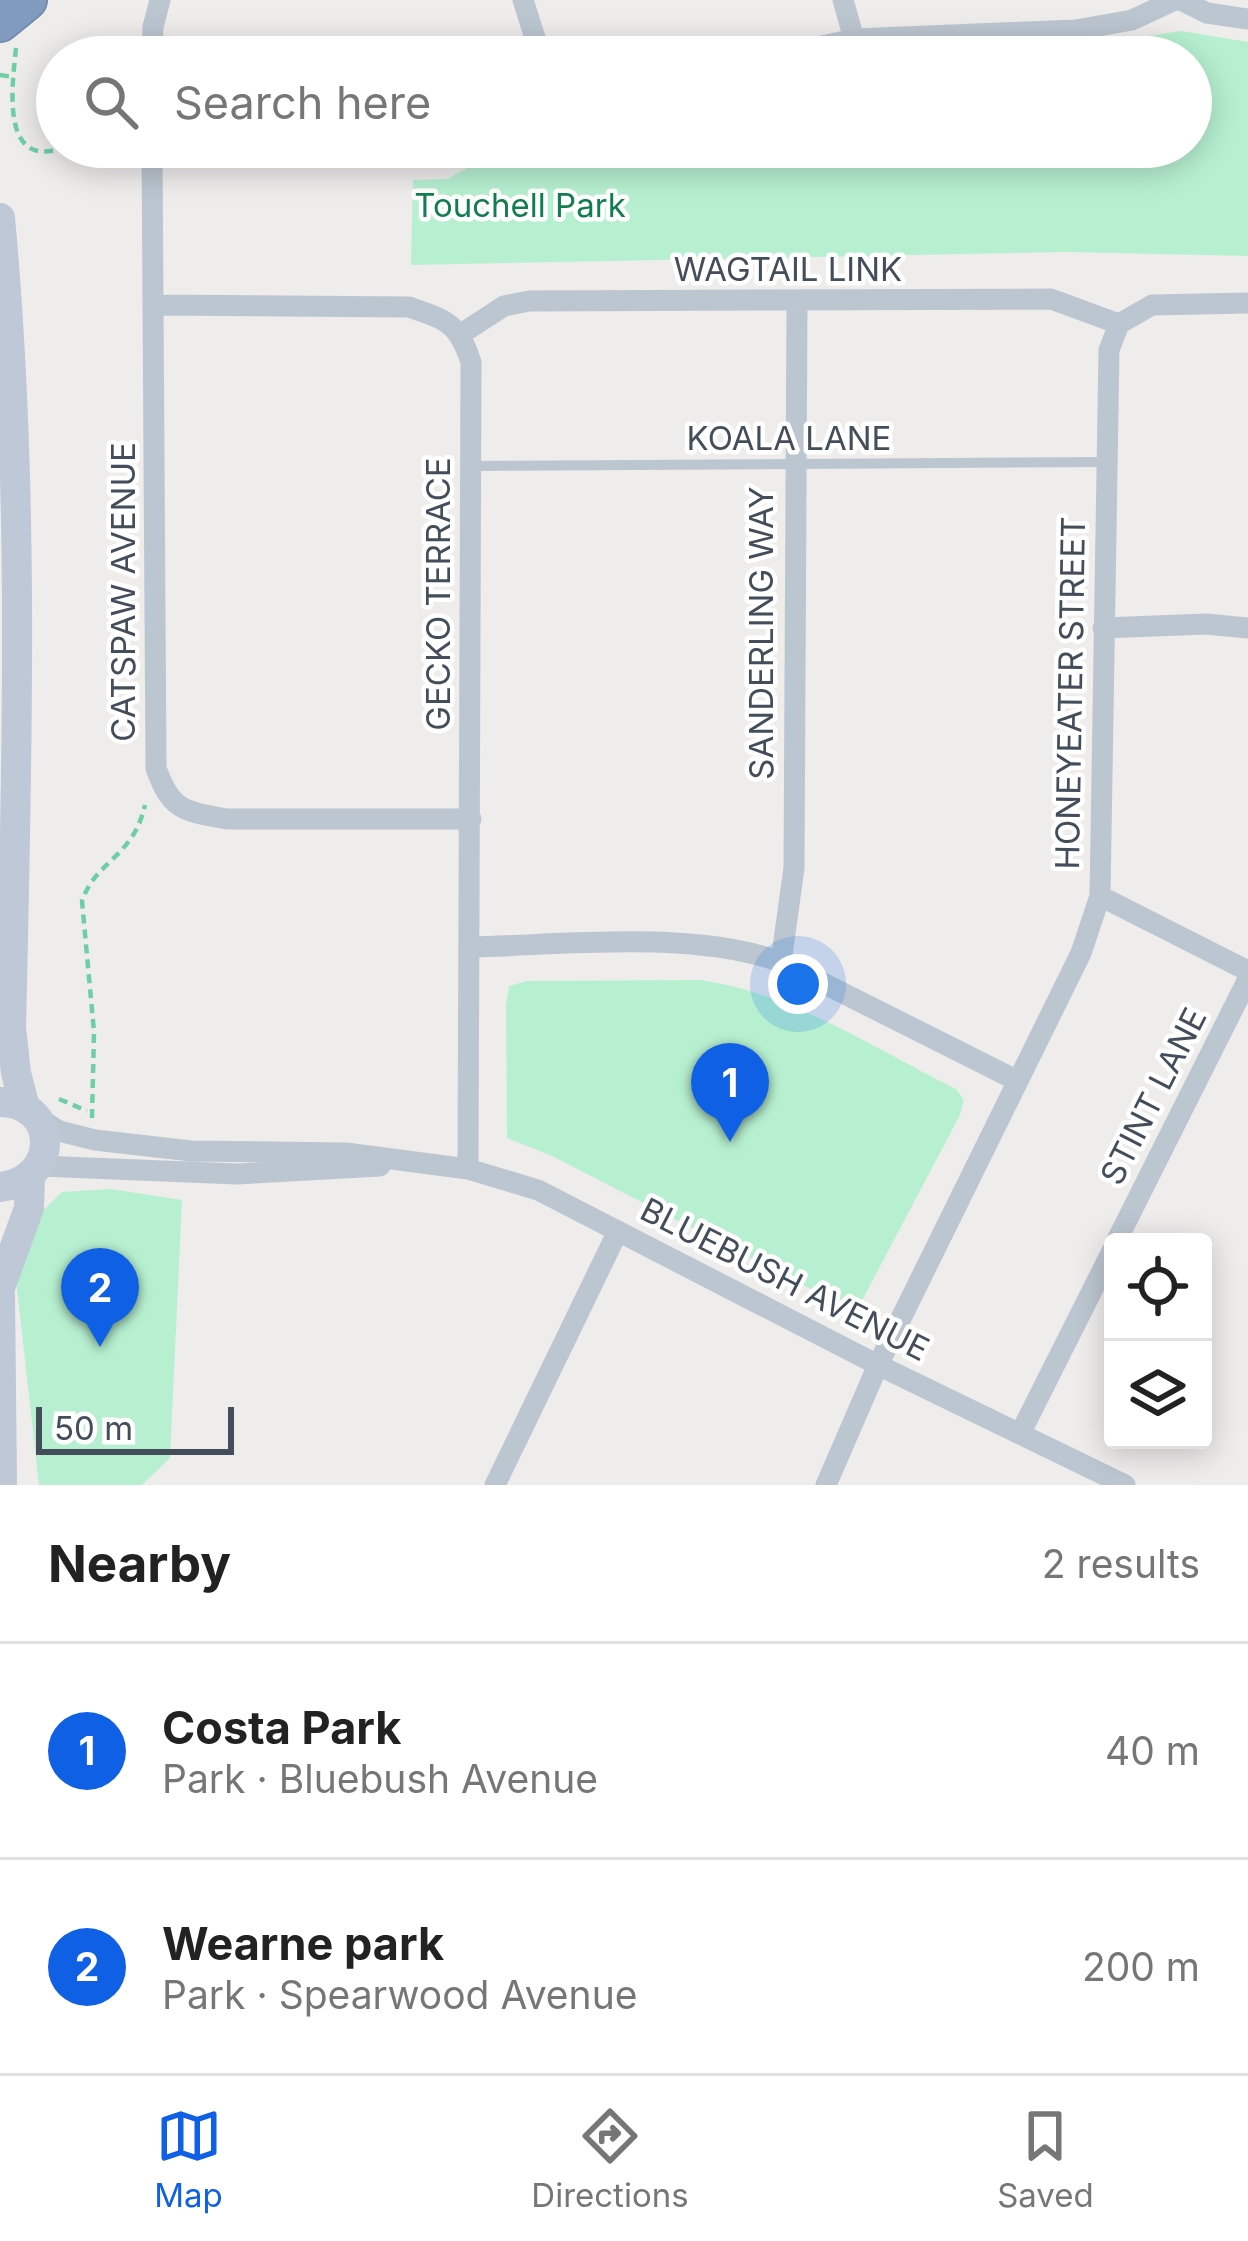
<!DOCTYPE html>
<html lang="en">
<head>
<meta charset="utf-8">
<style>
  :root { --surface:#fff; --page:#f2f2f2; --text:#222; --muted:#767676; --line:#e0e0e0; --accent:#1060e5 }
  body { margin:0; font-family:Inter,sans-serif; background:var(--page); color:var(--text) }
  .controls { position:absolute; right:36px; bottom:36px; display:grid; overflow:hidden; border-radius:12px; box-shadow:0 6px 30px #0003 }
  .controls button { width:108px; height:108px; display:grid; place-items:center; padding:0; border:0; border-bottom:3px solid var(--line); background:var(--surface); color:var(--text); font:60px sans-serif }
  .scale { position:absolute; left:36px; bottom:30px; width:198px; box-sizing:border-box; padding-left:12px; border:6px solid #444e5b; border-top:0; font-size:33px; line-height:42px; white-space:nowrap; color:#444e5b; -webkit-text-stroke:9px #fff; paint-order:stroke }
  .you { position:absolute; left:798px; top:984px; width:42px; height:42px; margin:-30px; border:9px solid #fff; border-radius:50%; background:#1a73e8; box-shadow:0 0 0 18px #1a73e833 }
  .badge { display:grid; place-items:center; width:78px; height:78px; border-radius:50%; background:var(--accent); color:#fff; font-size:39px; font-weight:700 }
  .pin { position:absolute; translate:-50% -99px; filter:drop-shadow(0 3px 6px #0008) }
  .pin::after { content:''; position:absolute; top:63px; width:42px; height:36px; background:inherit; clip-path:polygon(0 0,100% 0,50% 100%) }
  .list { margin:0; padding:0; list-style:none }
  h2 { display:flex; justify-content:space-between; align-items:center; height:156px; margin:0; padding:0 48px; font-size:51px }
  h2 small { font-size:39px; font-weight:400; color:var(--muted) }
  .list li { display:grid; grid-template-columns:78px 1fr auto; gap:36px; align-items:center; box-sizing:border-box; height:216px; padding:0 48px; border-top:3px solid var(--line) }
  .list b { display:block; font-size:45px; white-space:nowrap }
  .list p { margin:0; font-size:39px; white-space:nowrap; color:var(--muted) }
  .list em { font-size:39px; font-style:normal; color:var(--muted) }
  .icon { flex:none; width:66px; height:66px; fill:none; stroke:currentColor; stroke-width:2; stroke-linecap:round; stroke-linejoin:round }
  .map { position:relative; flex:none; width:1248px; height:1485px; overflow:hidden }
  .search { position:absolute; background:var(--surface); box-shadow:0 6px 30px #0003; left:36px; right:36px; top:36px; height:132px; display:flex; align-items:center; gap:30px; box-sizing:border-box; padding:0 42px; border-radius:66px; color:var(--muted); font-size:45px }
  .sheet { height:588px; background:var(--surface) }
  nav { display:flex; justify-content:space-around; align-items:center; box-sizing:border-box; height:168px; border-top:3px solid var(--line); background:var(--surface); font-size:33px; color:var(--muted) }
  nav a { display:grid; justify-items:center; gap:6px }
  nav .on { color:var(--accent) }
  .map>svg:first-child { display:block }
  .green { fill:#b7f0d1 }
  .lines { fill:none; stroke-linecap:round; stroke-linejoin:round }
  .highway-casing { stroke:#6c86aa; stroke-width:42 }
  .path { stroke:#6ecfa5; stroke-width:4.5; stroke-dasharray:9 6; stroke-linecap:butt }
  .lane { stroke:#bcc6d0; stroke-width:10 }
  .street { stroke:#bcc6d0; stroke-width:21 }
  .secondary { stroke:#bec8d7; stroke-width:30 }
  .highway { stroke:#819bbe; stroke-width:39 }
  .labels { text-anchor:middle; stroke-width:9; stroke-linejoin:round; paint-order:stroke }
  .park-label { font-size:33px; fill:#127e4f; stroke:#fff }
  .street-label { font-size:33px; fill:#444e5b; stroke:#fff }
</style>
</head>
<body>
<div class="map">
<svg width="1248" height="1485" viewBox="0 0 1248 1485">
  <rect width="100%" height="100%" fill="#efecec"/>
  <path class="green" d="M 1181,31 L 1248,42 L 1248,256 L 1066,252 L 411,265 L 413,180 L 447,179 L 506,147 L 1191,147 L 1191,57 L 1011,57 Z
    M 700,980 C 790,992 875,1049 956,1089 L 964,1100 L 960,1115 L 858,1308 L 842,1305 L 552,1156 L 507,1138 L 506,1006 L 509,986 L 527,981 Z
    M 111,1189 L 182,1200 L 170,1458 L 142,1485 L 39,1485 L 16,1280 L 34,1219 L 62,1192 Z"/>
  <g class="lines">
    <g class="highway-casing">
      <path id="highway" d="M 0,22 L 27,0"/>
    </g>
    <path class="path" d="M 16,48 C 12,87 0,172 65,147
      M 0,75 L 13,77
      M 59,1099 L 87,1111
      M 92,1118 L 94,1032 L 82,901 C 96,860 133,858 145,805"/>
    <path class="lane" d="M 471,466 L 1107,462"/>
    <path class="street" d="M 523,0 L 541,57
      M 843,0 L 854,39
      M 1181,0 L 1207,13 L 1248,19
      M 152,57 L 153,27 L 160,0
      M 771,57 L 854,39 L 1076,30 L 1132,20 L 1175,0
      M 152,147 L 156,768 C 171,811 184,811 227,819 L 471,819
      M 447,148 L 450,147
      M 155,305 L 409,307 C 447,320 458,323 471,362 L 468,1169
      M 461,334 L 504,306 L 529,301 L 1051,299 L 1119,324
      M 1103,628 L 1206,624 L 1248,628
      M 1100,896 L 1248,971
      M 470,947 C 567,945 690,930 781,962 L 1018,1081
      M 781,962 L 794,868 L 797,303
      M 35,1116 L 59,1131 L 95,1140 L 191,1151 L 346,1153 L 468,1169 L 538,1190 L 878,1365 L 1125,1485
      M 40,1166 L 237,1174 L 380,1166
      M 1116,1242 L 1248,979
      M 1021,1432 L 1113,1249
      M 495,1485 L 618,1231
      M 826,1485 L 878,1365 L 1081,953 L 1100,896 L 1109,350 L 1119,324 L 1152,305 L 1248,303"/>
    <path class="secondary" d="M 0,218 C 25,487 17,758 11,1028 L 16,1073 L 25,1108
      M 0,1102 C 59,1102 61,1180 0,1187
      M 0,1288 L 29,1208 L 30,1177
      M 0,1296 L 2,1485"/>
    <use href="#highway" class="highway"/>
  </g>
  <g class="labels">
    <g class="park-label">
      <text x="520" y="217">Touchell Park</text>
    </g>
    <g class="street-label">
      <text x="788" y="281">WAGTAIL LINK</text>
      <text x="789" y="450">KOALA LANE</text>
      <text transform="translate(123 592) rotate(-90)" y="12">CATSPAW AVENUE</text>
      <text transform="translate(438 594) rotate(-90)" y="12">GECKO TERRACE</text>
      <text transform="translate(761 633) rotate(-90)" y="12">SANDERLING WAY</text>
      <text transform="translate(1070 693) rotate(-89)" y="12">HONEYEATER STREET</text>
      <text transform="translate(1153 1096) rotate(-63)" y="12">STINT LANE</text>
      <text transform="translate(785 1279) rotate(27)" y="12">BLUEBUSH AVENUE</text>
    </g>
  </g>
</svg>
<div class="controls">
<button><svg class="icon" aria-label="locate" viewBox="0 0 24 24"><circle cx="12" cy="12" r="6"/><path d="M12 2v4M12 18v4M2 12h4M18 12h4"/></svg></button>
<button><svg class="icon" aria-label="layers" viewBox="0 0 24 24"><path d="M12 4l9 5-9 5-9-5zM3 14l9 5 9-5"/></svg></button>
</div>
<div class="scale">50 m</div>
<div class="you"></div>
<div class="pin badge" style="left:730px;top:1142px">1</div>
<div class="pin badge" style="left:100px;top:1347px">2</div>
<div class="search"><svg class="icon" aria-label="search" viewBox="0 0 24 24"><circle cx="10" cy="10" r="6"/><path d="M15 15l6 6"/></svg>Search here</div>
</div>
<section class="sheet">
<h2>Nearby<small>2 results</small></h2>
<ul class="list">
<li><span class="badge">1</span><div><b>Costa Park</b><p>Park · Bluebush Avenue</p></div><em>40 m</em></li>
<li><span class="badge">2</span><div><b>Wearne park</b><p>Park · Spearwood Avenue</p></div><em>200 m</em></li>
</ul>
</section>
<nav>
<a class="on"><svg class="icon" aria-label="map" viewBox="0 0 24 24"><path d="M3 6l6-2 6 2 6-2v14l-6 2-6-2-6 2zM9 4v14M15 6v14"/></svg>Map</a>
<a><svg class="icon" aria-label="directions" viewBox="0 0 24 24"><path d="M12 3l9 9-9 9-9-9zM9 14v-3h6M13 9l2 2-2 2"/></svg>Directions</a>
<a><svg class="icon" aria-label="saved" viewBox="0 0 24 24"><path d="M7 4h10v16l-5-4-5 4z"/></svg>Saved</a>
</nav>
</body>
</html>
